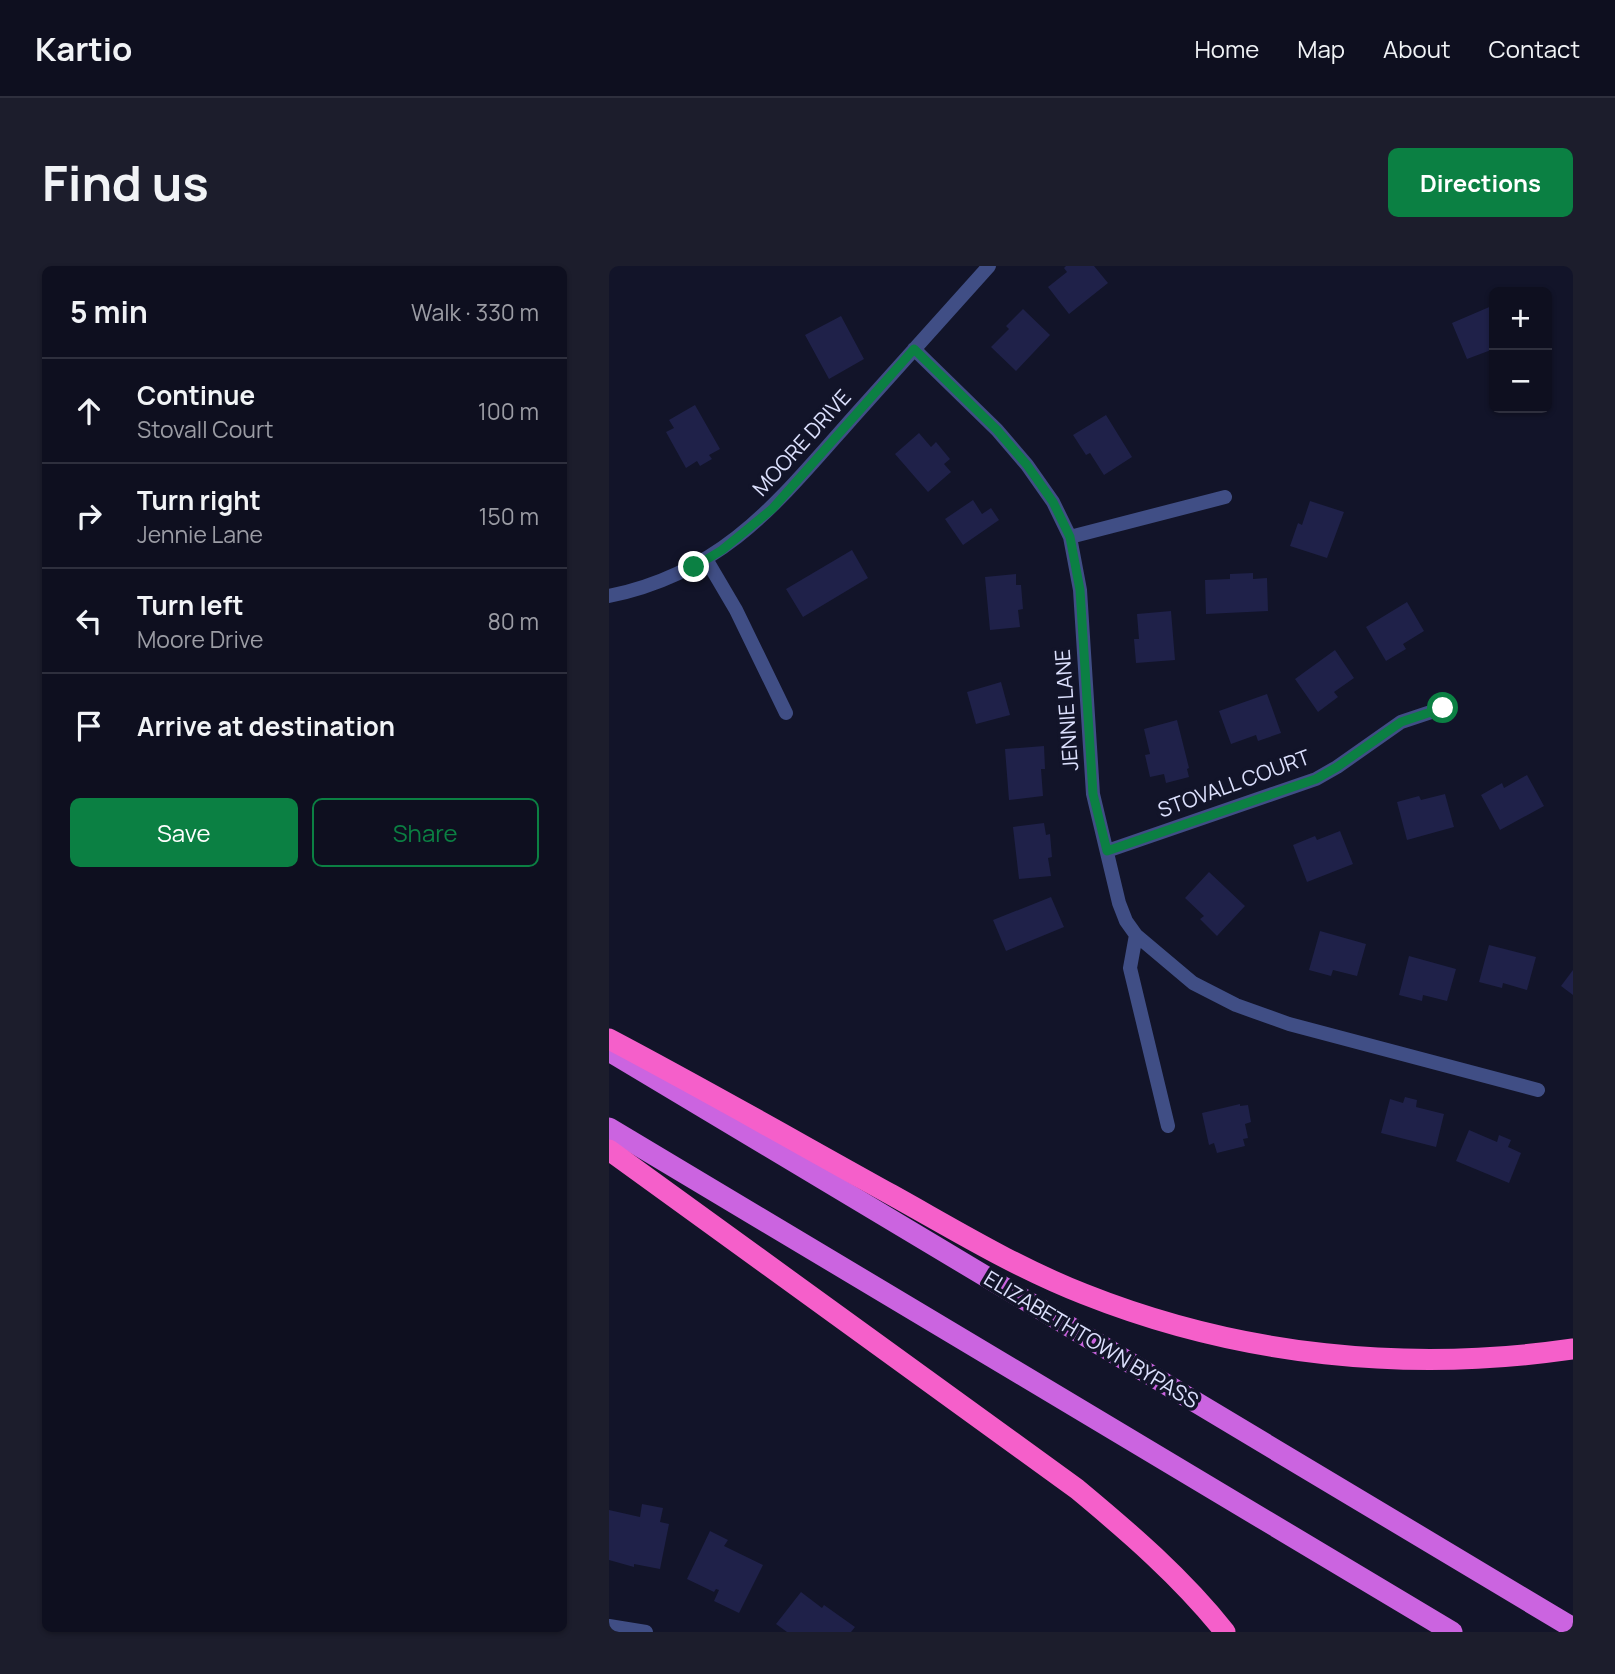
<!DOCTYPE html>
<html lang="en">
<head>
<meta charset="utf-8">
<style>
  :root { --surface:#0e0f1f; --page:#1c1d2c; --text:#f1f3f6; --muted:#9b9ca4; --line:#2e2f3d; --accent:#0b8043 }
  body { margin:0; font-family:Manrope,sans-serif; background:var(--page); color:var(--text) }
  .controls { position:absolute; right:21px; top:21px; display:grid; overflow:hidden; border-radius:10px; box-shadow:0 2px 5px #0004 }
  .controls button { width:63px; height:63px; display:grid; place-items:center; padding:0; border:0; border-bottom:2px solid var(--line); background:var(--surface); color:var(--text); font:35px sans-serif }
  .stop { position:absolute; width:21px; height:21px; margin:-16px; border:5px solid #0b8043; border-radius:50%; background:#fff }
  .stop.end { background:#0b8043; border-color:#fff; box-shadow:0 2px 7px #0008 }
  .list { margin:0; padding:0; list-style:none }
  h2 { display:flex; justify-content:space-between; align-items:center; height:91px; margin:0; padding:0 28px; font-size:30px }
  h2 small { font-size:23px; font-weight:400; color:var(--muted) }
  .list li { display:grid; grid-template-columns:46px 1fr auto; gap:21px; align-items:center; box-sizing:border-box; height:105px; padding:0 28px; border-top:2px solid var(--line) }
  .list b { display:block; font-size:26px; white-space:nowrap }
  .list p { margin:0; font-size:23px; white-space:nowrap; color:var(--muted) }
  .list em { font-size:23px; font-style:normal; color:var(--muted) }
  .actions { display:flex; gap:14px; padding:21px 28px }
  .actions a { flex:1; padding:16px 0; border:2px solid var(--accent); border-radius:10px; text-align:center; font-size:24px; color:var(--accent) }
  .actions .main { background:var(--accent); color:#fff }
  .icon { flex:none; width:38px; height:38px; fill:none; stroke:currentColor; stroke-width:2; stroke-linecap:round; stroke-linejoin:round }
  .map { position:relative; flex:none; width:964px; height:1366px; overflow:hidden; border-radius:10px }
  header { display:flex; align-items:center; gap:42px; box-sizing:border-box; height:98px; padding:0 35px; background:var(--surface); border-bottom:2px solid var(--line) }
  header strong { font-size:33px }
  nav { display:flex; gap:38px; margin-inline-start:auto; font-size:24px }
  .intro { display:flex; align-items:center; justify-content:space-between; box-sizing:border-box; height:168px; padding:0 42px }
  h1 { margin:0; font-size:49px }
  .button { padding:18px 32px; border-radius:10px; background:var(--accent); color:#fff; font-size:24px; font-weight:700 }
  main { display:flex; gap:42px; padding:0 42px }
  aside { flex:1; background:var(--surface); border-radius:10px; box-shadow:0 2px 5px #0004 }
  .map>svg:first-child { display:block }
  .building { fill:#1f2149 }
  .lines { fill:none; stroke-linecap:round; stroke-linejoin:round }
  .minor { stroke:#404e85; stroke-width:14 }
  .trunk { stroke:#cb64e0; stroke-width:21 }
  .motorway { stroke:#f55fca; stroke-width:21 }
  .route { stroke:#0b8043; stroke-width:9 }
  .labels { text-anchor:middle; stroke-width:7; stroke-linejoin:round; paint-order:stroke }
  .street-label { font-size:21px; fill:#dce0fd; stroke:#121429 }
</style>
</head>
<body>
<header>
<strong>Kartio</strong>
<nav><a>Home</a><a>Map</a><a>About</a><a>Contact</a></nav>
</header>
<div class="intro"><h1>Find us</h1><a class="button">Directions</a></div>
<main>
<aside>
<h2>5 min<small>Walk · 330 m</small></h2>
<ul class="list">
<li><svg class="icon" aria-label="ahead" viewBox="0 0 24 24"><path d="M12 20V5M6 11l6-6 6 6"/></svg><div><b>Continue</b><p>Stovall Court</p></div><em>100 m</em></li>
<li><svg class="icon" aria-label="right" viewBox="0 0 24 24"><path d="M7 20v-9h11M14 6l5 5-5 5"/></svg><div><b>Turn right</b><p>Jennie Lane</p></div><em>150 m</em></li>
<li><svg class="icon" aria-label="left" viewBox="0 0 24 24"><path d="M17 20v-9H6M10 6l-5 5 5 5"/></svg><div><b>Turn left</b><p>Moore Drive</p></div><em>80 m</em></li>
<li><svg class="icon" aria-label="arrive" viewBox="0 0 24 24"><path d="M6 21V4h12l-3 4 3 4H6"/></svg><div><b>Arrive at destination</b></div></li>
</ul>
<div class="actions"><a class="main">Save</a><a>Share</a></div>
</aside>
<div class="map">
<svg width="964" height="1366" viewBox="0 0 964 1366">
  <rect width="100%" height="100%" fill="#121429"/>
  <path class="building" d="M 457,0 L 485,0 L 499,17 L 460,48 L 439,21 L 458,6 L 455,2 Z
    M 885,39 L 885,87 L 883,88 L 882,84 L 858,93 L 843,57 Z
    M 414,43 L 441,69 L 407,105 L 382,81 L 400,63 L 397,60 Z
    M 232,50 L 255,93 L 220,113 L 196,69 Z
    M 86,139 L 111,183 L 100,189 L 103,193 L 91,200 L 88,195 L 77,202 L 57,166 L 65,162 L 60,154 Z
    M 497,149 L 523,191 L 495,209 L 481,187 L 477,189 L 464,169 Z
    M 310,167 L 322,181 L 327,176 L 341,193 L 335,198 L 342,206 L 319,226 L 286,188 Z
    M 364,234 L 373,248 L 382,242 L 390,254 L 354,279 L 336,253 Z
    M 701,235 L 735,246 L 718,292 L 681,280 L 689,257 L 693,259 Z
    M 243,284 L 259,312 L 194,351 L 177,323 Z
    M 644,307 L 644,313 L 658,312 L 659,345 L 597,348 L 596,314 L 621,313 L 621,308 Z
    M 407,308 L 407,319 L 412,319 L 414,343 L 409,344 L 411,361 L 381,364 L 376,311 Z
    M 798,336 L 815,365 L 794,378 L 797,383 L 777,395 L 757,361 Z
    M 562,345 L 566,394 L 527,397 L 525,373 L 530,373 L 528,348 Z
    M 726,384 L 745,412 L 725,426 L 729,431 L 709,446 L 686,413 Z
    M 392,416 L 401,449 L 367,458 L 358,426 Z
    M 658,428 L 672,467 L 649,475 L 647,469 L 622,478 L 610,445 Z
    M 568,454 L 580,502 L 578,503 L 580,511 L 557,517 L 555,508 L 541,511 L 536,489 L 541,488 L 535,463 Z
    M 435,480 L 436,503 L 432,503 L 434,530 L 400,534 L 396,483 Z
    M 918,509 L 935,540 L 891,564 L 872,529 L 893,517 L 895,522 Z
    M 836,528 L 845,561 L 798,574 L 788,536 L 810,530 L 812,534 Z
    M 435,557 L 437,569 L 441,568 L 443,591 L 439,592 L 442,610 L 410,613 L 404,561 Z
    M 731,565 L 744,598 L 698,616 L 684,579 L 706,570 L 708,574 Z
    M 600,606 L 636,640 L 608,670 L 591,653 L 595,650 L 576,632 Z
    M 442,631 L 455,661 L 397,685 L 384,654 Z
    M 711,665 L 757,678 L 748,710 L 724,704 L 722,710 L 700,704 Z
    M 880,679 L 927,691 L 918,724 L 894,717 L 893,722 L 870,716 Z
    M 800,690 L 847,703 L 838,735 L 814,729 L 813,735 L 790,729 Z
    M 964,704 L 964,729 L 952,720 Z
    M 796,831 L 808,834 L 807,841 L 835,848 L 827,881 L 772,867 L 781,833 L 794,837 Z
    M 631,838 L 631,840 L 639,839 L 642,856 L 636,858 L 639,872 L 634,873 L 636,880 L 608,887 L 605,877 L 600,879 L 593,847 Z
    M 860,864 L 888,876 L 890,869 L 902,874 L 899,881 L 912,887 L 900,917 L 847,895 Z
    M 33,1238 L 54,1242 L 51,1256 L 60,1258 L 51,1303 L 25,1298 L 25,1301 L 0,1294 L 0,1244 L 31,1251 Z
    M 101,1265 L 119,1274 L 115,1280 L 154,1299 L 130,1347 L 105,1335 L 110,1324 L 107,1323 L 105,1326 L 78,1313 Z
    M 192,1326 L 213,1342 L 215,1339 L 246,1361 L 242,1366 L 178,1366 L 167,1358 Z"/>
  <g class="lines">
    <path class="minor" d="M 305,83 L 388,164 L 418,199 L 444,236 L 461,271 L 471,324 L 484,528 L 510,637 L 517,655 L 527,669 L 584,717 L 627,739 L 680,758 L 929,824
      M 461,271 L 616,231
      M 97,293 L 127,344 L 177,447
      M 0,330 C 118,306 172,232 248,147 C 292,98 336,49 380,0
      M 498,585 L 707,513 L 728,501 L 792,456 L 834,442
      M 527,669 L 521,702 L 559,860
      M 0,1360 L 37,1366"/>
    <path class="trunk" d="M 0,785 L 964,1362
      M 0,862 L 843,1366"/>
    <path class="motorway" d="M 0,773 C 95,823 189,877 283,929 C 346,964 408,1002 475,1028 C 631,1090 799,1107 964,1083
      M 0,884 L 468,1223 C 521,1267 573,1312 616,1366"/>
  </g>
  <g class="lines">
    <path class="route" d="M 85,301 L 113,284 L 163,243 L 305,83 L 388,164 L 418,199 L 444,236 L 461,271 L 471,324 L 484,528 L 498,585 L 707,513 L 728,501 L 792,456 L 834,442"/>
  </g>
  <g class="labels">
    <g class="street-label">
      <text transform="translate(193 177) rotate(-48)" y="7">MOORE DRIVE</text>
      <text transform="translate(458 444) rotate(-94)" y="7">JENNIE LANE</text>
      <text transform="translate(625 518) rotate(-20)" y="7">STOVALL COURT</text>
      <text transform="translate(482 1074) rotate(31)" y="7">ELIZABETHTOWN BYPASS</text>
    </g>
  </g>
</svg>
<div class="controls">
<button>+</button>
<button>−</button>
</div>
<div class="stop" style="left:834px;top:442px"></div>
<div class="stop end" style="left:85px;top:301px"></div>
</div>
</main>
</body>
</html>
